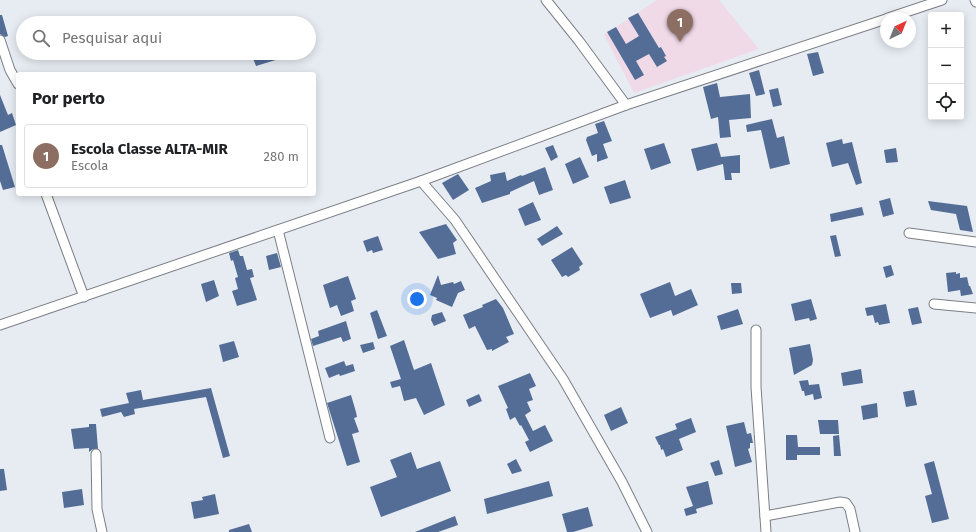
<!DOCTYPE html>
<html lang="pt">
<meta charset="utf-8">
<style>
:root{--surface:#fff;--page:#f2f2f2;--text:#202124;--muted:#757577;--line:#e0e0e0;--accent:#2563eb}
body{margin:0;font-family:"Fira Sans",sans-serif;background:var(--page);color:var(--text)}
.controls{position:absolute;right:12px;top:12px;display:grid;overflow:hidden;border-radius:4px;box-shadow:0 2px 10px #0003}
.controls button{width:36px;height:36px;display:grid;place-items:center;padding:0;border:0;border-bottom:1px solid var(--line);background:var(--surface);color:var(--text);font:20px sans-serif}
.compass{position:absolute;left:880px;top:12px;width:36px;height:36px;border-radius:50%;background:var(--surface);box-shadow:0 2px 10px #0003;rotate:43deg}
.you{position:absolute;left:417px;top:299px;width:14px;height:14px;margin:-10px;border:3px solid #fff;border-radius:50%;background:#1a73e8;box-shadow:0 0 0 6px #1a73e833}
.badge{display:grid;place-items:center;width:26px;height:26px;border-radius:50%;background:var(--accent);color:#fff;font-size:13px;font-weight:700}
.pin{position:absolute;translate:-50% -33px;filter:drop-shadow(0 1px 2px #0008)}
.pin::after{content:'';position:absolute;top:21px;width:14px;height:12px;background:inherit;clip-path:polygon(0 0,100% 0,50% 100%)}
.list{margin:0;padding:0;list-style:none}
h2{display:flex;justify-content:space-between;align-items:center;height:52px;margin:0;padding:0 16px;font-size:17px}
h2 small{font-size:13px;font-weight:400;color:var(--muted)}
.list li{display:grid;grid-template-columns:26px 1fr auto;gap:12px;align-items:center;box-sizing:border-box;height:64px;margin:0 8px 8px;padding:0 8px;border:1px solid var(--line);border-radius:4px}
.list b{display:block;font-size:15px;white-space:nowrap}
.list p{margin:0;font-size:13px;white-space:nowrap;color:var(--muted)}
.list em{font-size:13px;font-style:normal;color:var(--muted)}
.icon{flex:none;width:22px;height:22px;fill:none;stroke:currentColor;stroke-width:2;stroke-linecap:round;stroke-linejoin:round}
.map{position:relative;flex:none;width:976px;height:532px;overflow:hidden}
.search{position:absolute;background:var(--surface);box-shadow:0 2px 10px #0003;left:16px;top:16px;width:300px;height:44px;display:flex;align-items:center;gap:10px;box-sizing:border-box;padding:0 14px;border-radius:22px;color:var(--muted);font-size:15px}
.panel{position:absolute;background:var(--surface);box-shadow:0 2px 10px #0003;left:16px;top:72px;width:300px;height:124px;border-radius:4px}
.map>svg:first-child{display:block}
.education{fill:#f0dae8}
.building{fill:#536d97}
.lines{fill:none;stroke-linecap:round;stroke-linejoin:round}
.minor-casing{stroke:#7b7f85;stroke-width:11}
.minor{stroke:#fff;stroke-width:9}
</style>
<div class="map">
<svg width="976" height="532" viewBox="0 0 976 532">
<rect width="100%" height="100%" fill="#e7ecf3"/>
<path class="education" d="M657,0H719L759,49L634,93L604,35Z"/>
<g class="building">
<path d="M638,13L659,48L661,47L666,56L664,57L667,61L657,67L649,54L636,61L644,75L635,80L607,32L616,27L626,44L639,36L628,18Z"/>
<path d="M0,15H2L8,36L5,37L0,34Z"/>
<path d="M818,52L824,73L813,76L807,54Z"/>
<path d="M251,53H276L279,59L256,66Z"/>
<path d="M759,70L765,94L756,96L749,73Z"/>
<path d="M717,83L720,97L750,94L751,118L729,120L731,137L720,138L718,117L711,119L703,87Z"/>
<path d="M778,88L782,105L773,107L769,90Z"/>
<path d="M0,95L8,115L12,113L16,125L0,132Z"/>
<path d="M772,119L777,138L784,136L790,164L770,169L761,130L747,132L746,125Z"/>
<path d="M604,121L612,141L603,144L608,158L597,162V154L592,156L586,140L587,137L598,133L595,124Z"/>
<path d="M842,139L843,144L852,142L862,183L856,185L848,163L832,167L826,143Z"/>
<path d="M664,143L671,163L651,170L644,149Z"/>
<path d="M717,143L721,157L740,155V173H731L732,180H725L723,164L697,171L691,149Z"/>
<path d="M0,145H2L15,187L3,190L0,181Z"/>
<path d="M553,145L558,157L551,161L545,148Z"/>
<path d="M896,148L898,162L886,163L884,150Z"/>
<path d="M580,157L589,177L573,184L565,164Z"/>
<path d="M545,167L553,190L539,195L534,181L510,192V194L482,203L475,188L491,181L490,175L505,172L507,181L521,175L522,176Z"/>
<path d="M458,174L469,190L453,200L442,183Z"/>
<path d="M625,180L631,198L610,204L604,187Z"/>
<path d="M890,198L894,214L883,217L879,201Z"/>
<path d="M928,201L967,206L973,232L960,230L956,214L931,210Z"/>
<path d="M533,202L541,220L525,226L518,209Z"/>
<path d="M862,207L864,215L831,222L830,214Z"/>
<path d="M446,224L457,240L453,243L456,254L438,259L419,232Z"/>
<path d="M557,226L563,234L542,246L537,239Z"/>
<path d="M836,235L841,256L835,257L830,236Z"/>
<path d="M378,236L383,250L373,253L372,250L367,252L363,241Z"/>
<path d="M572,247L583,264L579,267L580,270L568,277L566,275L562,277L551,260Z"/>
<path d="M238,250L240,256H243L247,270L252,269L254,277L250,278L257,300L237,306L232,291L238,289L235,278L238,277L233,260L231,261L229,253Z"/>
<path d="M277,253L281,267L269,270L266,256Z"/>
<path d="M891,265L894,275L886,278L883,267Z"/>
<path d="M956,272V274L960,273V278L967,277L969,286H970L973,294L961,296L960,290L948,292L946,273Z"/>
<path d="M438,275L441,285L453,282L454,284L461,281L465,290L458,293L452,307L436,300L437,298L430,295Z"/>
<path d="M348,276L356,299L351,301L354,311L341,316L337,305L330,308L323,285Z"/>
<path d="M214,280L219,296L206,302L201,284Z"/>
<path d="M670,282L675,296L691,289L698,305L673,316L671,310L650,318L640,294Z"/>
<path d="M731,283H741L742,293L732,294Z"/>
<path d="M496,299L503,308L514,334L506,337L509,342L492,351V349L487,350L475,326L469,329L463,315L483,307L482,305Z"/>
<path d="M811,299L817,319L810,321L809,318L795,321L791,304Z"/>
<path d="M886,304L890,323L879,325L878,322L875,323L873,315L867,316L865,308Z"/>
<path d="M918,307L922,323L912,325L908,309Z"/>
<path d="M738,309L743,324L721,330L717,316Z"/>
<path d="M377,310L387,336L378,339L370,313Z"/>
<path d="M442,312L446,321L434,326L431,320L432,315Z"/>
<path d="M346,321L351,339L343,342L341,337L313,346L311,339L319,336L318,331Z"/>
<path d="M404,340L414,370L431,363L445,405L424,415L416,398L404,401L400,386L392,388L390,382L401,379L390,346Z"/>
<path d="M234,341L239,357L223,362L219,345Z"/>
<path d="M373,342L375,349L363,353L360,345Z"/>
<path d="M810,344L813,360L812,365L794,375L789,348Z"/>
<path d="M344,361L346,366L353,364L355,371L340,376L339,374L329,378L325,368Z"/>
<path d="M861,369L863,383L843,386L841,373Z"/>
<path d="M530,373L536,386L529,389L533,400L527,402L531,411L525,415L533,431L545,425L553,441L530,452L525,442L529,440L521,425L520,426L515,417L510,420L506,409L508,408L498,386Z"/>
<path d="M808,380L809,385L819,384L822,398L814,400L813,394L805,396L804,391H802L799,381Z"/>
<path d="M211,388L230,456L223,458L206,397L134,409L135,414L124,417L121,412L102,417L100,409L129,403L126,393L141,390L143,400Z"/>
<path d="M914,390L917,405L906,407L903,392Z"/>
<path d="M479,394L482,401L469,407L466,400Z"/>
<path d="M351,395L356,412L357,417L354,418L359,432L352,434L360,462L347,466L327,403Z"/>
<path d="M877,403L878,417L863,420L861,406Z"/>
<path d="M621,407L628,423L611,431L604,415Z"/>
<path d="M691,418L696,432L679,439L683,450L666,457L663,449L661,450L660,445H659L655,437L677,429L675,424Z"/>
<path d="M818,420H838L839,434H820Z"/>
<path d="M744,422L747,434L751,433L753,443H750V448L748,449L752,462L735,467L726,426Z"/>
<path d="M89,424H96L98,449H93L89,452V448L74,449L71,429L89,427Z"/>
<path d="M786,435H797L798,447H820V455H797V460H786Z"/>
<path d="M839,435L841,456H834L833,436Z"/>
<path d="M411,452L417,469L440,461L451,491L381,517L370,487L397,477L390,460Z"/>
<path d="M516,459L522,471L512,474L507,464Z"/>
<path d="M719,460L723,474L715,476L710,463Z"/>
<path d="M934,461L949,519L932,523L925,496L932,494L924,464Z"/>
<path d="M0,469H4L7,490L0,491Z"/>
<path d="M549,481L553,496L487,514L484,499Z"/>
<path d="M708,481L713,504L696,509L697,513L686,516L684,509L693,506L686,487Z"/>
<path d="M82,489L84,505L64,508L62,492Z"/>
<path d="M215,494L219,514L194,519L191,502L203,500L202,497Z"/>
<path d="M588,507L593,526L573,532H567L562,514Z"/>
<path d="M455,516L458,525L438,532H415Z"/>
<path d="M249,524L252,532H229V530Z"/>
</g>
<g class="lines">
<defs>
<g id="minor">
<path d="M546,0L579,41L626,105"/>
<path d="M975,0L976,2"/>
<path d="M888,18L942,0"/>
<path d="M0,40L10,70L18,84"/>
<path d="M421,181L455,220L563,379L622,482L647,532"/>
<path d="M46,194L84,297"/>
<path d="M278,230L330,438"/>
<path d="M909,233L976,242"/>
<path d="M934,304L976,308"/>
<path d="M0,325L421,181L626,105L886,19"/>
<path d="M756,330V387L766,532"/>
<path d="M96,454L97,509L102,532"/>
<path d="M765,516L840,502L846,503L850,509L855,532"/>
</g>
</defs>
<use href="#minor" class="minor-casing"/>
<use href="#minor" class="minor"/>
</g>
</svg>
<div class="controls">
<button>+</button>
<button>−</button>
<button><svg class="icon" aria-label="locate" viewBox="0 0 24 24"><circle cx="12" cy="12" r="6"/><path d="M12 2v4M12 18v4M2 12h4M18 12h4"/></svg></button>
</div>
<svg class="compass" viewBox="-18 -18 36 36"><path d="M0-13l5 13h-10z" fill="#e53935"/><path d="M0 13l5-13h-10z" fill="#757577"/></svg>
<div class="you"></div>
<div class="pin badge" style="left:680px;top:42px;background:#8d6e63">1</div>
<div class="search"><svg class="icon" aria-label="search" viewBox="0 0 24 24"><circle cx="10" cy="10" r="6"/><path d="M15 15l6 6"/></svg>Pesquisar aqui</div>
<section class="panel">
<h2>Por perto<small></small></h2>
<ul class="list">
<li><span class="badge" style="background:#8d6e63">1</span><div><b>Escola Classe ALTA-MIR</b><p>Escola</p></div><em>280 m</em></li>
</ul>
</section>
</div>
